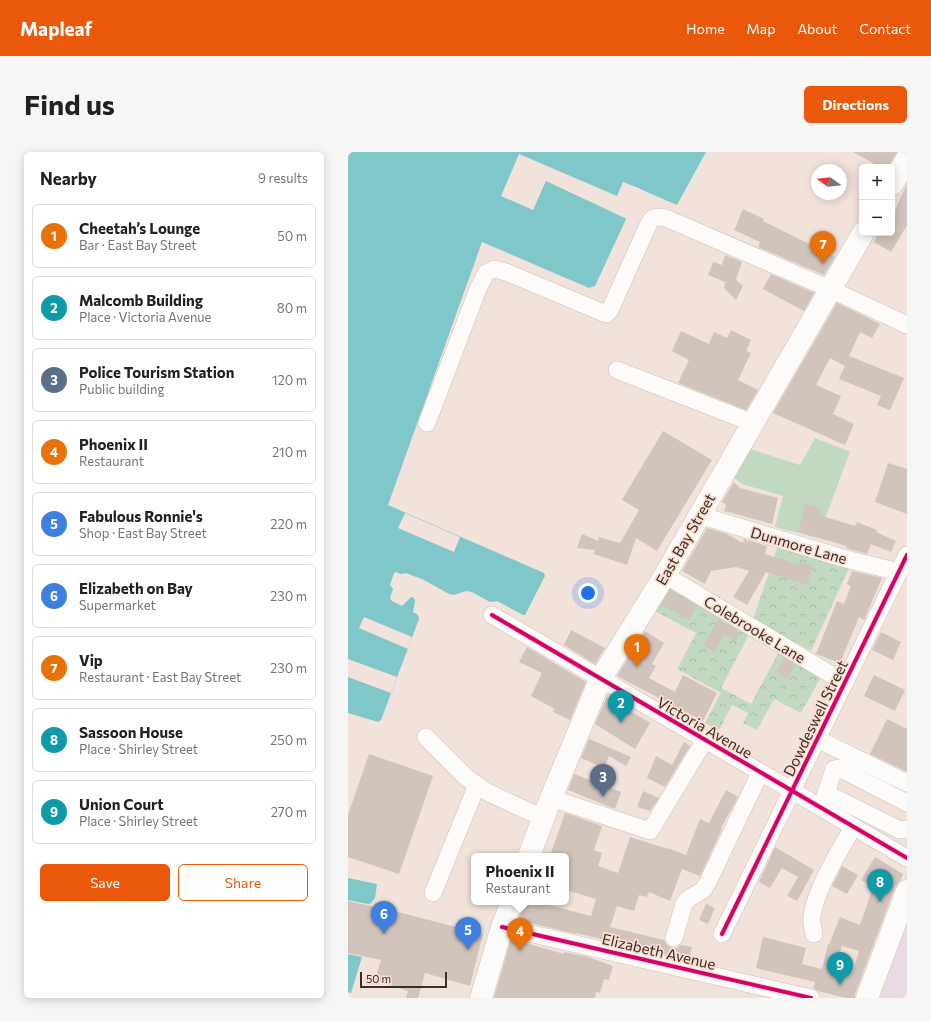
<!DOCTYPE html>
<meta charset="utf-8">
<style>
:root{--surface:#fff;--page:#f6f6f6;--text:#202124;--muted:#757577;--line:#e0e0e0;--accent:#ea580c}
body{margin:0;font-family:Commissioner,sans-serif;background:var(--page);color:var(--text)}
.controls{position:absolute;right:12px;top:12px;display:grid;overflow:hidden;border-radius:6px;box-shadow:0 2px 10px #0003}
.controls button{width:36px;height:36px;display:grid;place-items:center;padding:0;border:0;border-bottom:1px solid var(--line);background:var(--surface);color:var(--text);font:20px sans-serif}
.compass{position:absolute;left:463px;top:12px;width:36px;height:36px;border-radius:50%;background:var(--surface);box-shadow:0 2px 10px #0003;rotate:285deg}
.scale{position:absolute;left:12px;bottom:10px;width:87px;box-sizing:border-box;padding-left:4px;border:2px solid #3b2d27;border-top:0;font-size:11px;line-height:14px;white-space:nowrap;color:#3b2d27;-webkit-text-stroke:3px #fbded1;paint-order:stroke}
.you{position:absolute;left:240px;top:441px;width:14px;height:14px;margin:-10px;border:3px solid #fff;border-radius:50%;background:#1a73e8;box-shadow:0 0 0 6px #1a73e833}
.badge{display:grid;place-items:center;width:26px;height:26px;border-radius:50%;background:var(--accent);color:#fff;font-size:13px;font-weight:700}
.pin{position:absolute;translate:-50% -33px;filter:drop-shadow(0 1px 2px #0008)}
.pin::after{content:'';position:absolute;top:21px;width:14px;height:12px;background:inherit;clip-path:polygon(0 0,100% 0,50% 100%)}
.popup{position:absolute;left:123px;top:701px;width:98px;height:52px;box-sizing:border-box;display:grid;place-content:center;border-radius:6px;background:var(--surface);filter:drop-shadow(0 1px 3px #0005);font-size:13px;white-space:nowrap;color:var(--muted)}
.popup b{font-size:15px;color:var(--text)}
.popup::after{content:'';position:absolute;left:50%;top:100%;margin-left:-8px;border:8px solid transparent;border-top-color:var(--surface)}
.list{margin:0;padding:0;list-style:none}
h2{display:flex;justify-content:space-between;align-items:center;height:52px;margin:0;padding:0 16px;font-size:17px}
h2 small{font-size:13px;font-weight:400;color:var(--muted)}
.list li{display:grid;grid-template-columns:26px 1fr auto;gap:12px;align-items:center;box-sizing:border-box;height:64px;margin:0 8px 8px;padding:0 8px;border:1px solid var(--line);border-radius:6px}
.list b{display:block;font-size:15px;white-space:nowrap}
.list p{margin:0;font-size:13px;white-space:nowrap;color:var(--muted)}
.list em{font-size:13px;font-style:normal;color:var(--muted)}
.actions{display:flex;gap:8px;padding:12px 16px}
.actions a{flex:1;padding:9px 0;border:1px solid var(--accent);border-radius:6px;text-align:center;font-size:14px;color:var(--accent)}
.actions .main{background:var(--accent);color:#fff}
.map{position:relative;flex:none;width:559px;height:846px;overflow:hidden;border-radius:6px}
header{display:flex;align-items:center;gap:24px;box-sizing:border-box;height:56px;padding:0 20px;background:var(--accent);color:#fff}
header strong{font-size:19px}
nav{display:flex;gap:22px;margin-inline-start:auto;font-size:14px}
.intro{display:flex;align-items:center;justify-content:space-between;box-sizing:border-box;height:96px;padding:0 24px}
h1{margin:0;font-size:28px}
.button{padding:10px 18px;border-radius:6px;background:var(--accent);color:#fff;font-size:14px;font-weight:700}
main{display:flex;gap:24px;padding:0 24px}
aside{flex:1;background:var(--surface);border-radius:6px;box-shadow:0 2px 10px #0003}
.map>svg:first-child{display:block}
.medical{fill:#e9dbe3}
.green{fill:#c2d9c1}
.forest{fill:url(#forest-crowns)}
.water{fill:#80c7ca}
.pier{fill:#f1e2db}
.building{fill:#d1c4bd;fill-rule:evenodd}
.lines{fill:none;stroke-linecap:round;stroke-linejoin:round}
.minor-casing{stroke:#ccbfb9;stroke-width:18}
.highway-casing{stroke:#ccbfb9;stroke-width:23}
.minor{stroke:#fdfbfa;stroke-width:17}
.highway{stroke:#fdfbfa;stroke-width:22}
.cycleway-casing{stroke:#fbded1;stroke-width:6}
.cycleway{stroke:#d6006c;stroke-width:4}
.labels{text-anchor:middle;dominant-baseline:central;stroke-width:3.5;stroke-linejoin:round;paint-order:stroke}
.street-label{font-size:15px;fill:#3b2d27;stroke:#fbded1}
</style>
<header>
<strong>Mapleaf</strong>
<nav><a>Home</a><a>Map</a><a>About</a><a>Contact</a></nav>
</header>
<div class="intro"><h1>Find us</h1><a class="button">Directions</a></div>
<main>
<aside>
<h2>Nearby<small>9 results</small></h2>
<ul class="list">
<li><span class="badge" style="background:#e8710a">1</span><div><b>Cheetah’s Lounge</b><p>Bar · East Bay Street</p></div><em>50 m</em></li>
<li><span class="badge" style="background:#0f9aa8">2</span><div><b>Malcomb Building</b><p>Place · Victoria Avenue</p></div><em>80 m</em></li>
<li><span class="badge" style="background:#5c6f8a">3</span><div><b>Police Tourism Station</b><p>Public building</p></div><em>120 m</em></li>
<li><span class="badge" style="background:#e8710a">4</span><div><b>Phoenix II</b><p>Restaurant</p></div><em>210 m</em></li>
<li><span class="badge" style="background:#3f7fe0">5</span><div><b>Fabulous Ronnie's</b><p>Shop · East Bay Street</p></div><em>220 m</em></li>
<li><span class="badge" style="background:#3f7fe0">6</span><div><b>Elizabeth on Bay</b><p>Supermarket</p></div><em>230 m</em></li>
<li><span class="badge" style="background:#e8710a">7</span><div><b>Vip</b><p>Restaurant · East Bay Street</p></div><em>230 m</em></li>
<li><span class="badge" style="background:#0f9aa8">8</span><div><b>Sassoon House</b><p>Place · Shirley Street</p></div><em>250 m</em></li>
<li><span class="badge" style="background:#0f9aa8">9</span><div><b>Union Court</b><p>Place · Shirley Street</p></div><em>270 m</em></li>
</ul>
<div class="actions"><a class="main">Save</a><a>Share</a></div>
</aside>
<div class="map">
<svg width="559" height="846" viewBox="0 0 559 846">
<defs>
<pattern id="forest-crowns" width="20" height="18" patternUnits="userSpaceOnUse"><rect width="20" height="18" fill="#c2d9c1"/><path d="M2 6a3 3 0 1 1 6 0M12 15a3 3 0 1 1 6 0" fill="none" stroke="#a8bba6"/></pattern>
</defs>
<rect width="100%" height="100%" fill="#f1e2db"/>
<path class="medical" d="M559,758V846H526Z"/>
<path class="green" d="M467,286L502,300L470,386L427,375L435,344L394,332L385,325L399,296L452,313Z"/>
<g class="forest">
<path d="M430,394L502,414L463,499L405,467Z"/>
<path d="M318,430L404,477L373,536L403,552L432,498L475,521L453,561L426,547L409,578L395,571L400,561L384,553L371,578L357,571L373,541L329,517L348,481L301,456Z"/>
</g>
<g class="water">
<path d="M0,0H358L329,53L292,37L247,134L241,136L134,90L40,353L196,421L197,424L177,463H175L149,449L142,450L124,440L118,439L106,443L101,442L76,428L58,421L53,422L48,420L46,421L42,433L45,437L42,446L44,449L54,454L63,445L66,446L67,449L65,460L70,463L71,467L33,568L30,570L0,561Z"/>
<path d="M0,726L29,732L27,746L23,751L20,752L0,748Z"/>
<path d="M0,802L14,805L3,841L0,840Z"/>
</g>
<g class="pier">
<path d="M171,2L269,44L275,30L293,37L279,67L198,29L185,58L153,44Z"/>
<path d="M57,361L112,385L106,400L50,376Z"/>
<path d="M16,465L64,485L60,497L11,476Z"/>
<path d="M0,507L49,525L43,541L0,525Z"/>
</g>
<g class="building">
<path d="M505,0H549L540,15H532Z"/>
<path d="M559,31V73L543,100L526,90L531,81H544V65Z"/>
<path d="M395,57L416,67L415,69L487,105L476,123L410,95L412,90L386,78Z"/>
<path d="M377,103L394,110L388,128L395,134L388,148L376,136L377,130L360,123L365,110L374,113Z"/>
<path d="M423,122L466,141L456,159L415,137Z"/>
<path d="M489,151L532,172L524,186L512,180L501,204L556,226L542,258L529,253L533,244L491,227L497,214L482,206L468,233L493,244L485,262L506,272L497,293L425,261Z"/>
<path d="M383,178L403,188L398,199L403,201L390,228L410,238L398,258L330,231L341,208L324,199L333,179L361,192L366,180L379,186Z"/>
<path d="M315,279L364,308L309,399L288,386L279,413L246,402L247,398L229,396L234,382L250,389L251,385L272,391L291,358L274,348Z"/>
<path d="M540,311L559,317V362L527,350Z"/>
<path d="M386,330L392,336L430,346L424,372L376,359L378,353L374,350Z"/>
<path d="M457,352L473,356L471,363L507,374L509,370L529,378L528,380L548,389L543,400L523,392L519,402L498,396L499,394L450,380Z"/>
<path d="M359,376L377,381L395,391L396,387L419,394L417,402L451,413L452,410L465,414L459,433L418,420L399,453L385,445L401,419L388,415L363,419L357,432L334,419Z"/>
<path d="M504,419L534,426L516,468L511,465L492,511L468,502L489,449L496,452L503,434L499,432Z"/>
<path d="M322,438L349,454L341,468L313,453Z"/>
<path d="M371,467L392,480L387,489L376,483L366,500L355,493Z"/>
<path d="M223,478L257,496L247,512L216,493Z"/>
<path d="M297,479L316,491L304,512L308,514L301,526L327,540L335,523L369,541L355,569L269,524Z"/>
<path d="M533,480L553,490L545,508L524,498Z"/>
<path d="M179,495L238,530L222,568L205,560L207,557L183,544L194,521L171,510Z"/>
<path d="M436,506L447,513L439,527L428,520Z"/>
<path d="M526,523L557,538L547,559L516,544Z"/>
<path d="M259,545L302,571L287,597L247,572Z"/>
<path d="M539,567L559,577V620L522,602Z"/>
<path d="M241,587L283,605L278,614L261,604L256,616L233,606Z"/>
<path d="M336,590L342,594L317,635L299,626L308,604L324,613Z"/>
<path d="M21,602L85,624L51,722L0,705V663Z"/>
<path d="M226,622L273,640L267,657L220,638Z"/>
<path d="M378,638L390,645L373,676L374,677L352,724L334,717L322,749L301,740L299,745L291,743L286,759L269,754L262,775L316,788L319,793L324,796H329L333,793L344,795L341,808L228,781V782L170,768L176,750H189L243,764L248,747L218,738V704H202L217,661L254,674L246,698L254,701L250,714L270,721L282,685L320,697V696L338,703L352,667L361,671Z"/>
<path d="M295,639L311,646L302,659L289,655Z"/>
<path d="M427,695L466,718L449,749L439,744L450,725L434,716L422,736L411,730Z"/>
<path d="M527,705L555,722L552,729L547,735L507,842V846H498L470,839L465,836L467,830L408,816L415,785L458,796L454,812L474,817L480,792L481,793L492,765L512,773L525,735L513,728ZM494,794L511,799L505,820L488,815Z"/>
<path d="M494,714L510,723L499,742L484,734Z"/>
<path d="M0,749L54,761L135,782L122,834L77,821L70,846H58L60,839L27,828L33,808L0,801Z"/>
<path d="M358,752L367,756L360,772L351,768Z"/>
<path d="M163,787L216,802V800L237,804L265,814L261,828L256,827L252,841L248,840L247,846H146Z"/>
</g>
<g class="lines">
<defs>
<g id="minor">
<path d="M269,218L405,271"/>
<path d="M79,271L130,137L138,121L146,117L158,120L258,162L262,158L301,71L305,66L310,65L318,66L482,137L559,173"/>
<path d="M351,363L498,407L551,420"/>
<path d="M317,423L497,531"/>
<path d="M144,463L559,706"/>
<path d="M78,585L119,626L141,641L195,666"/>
<path d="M469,587L559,631"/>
<path d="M478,641L552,678L559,677"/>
<path d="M203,646L302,679L357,588"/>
<path d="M473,656L486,617L491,616L559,651"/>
<path d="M85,741L129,633"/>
<path d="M154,775L463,846"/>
<path d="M374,782L559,403"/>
<path d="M466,782C465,776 463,770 464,764C467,738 492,698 505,675"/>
<path d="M326,786L336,752L340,747L355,738L360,730L412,621"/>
</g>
<g id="highway">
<path d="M544,32L559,7"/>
<path d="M181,704L203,646L252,528L317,423L515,81"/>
<path d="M133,846L154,775L164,750"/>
<path d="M519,846L559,739"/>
</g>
</defs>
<use href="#minor" class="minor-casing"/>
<use href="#highway" class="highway-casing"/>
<use href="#minor" class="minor"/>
<use href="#highway" class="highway"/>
<defs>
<g id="cycleway">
<path d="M144,463L559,706"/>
<path d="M154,775L463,846"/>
<path d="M374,782L559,403"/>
</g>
</defs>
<use href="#cycleway" class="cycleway-casing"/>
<use href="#cycleway" class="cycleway"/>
</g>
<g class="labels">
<g class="street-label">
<text transform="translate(337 387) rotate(-60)">East Bay Street</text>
<text transform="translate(451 393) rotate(16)">Dunmore Lane</text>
<text transform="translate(407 477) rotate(31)">Colebrooke Lane</text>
<text transform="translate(467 566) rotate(-64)">Dowdeswell Street</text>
<text transform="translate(357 575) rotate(30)">Victoria Avenue</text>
<text transform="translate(311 799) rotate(13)">Elizabeth Avenue</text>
</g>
</g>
</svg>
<div class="controls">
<button>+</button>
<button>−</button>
</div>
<svg class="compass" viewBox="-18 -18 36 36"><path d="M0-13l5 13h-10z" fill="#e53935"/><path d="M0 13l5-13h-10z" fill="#757577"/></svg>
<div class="scale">50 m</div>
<div class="you"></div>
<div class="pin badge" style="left:289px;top:515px;background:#e8710a">1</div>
<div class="pin badge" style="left:273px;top:571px;background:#0f9aa8">2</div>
<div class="pin badge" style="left:255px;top:645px;background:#5c6f8a">3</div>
<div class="pin badge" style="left:172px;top:799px;background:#e8710a">4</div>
<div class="popup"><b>Phoenix II</b>Restaurant</div>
<div class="pin badge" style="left:120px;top:798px;background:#3f7fe0">5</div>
<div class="pin badge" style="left:36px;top:782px;background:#3f7fe0">6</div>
<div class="pin badge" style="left:475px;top:112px;background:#e8710a">7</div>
<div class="pin badge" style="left:532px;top:750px;background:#0f9aa8">8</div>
<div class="pin badge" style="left:492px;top:833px;background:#0f9aa8">9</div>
</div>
</main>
